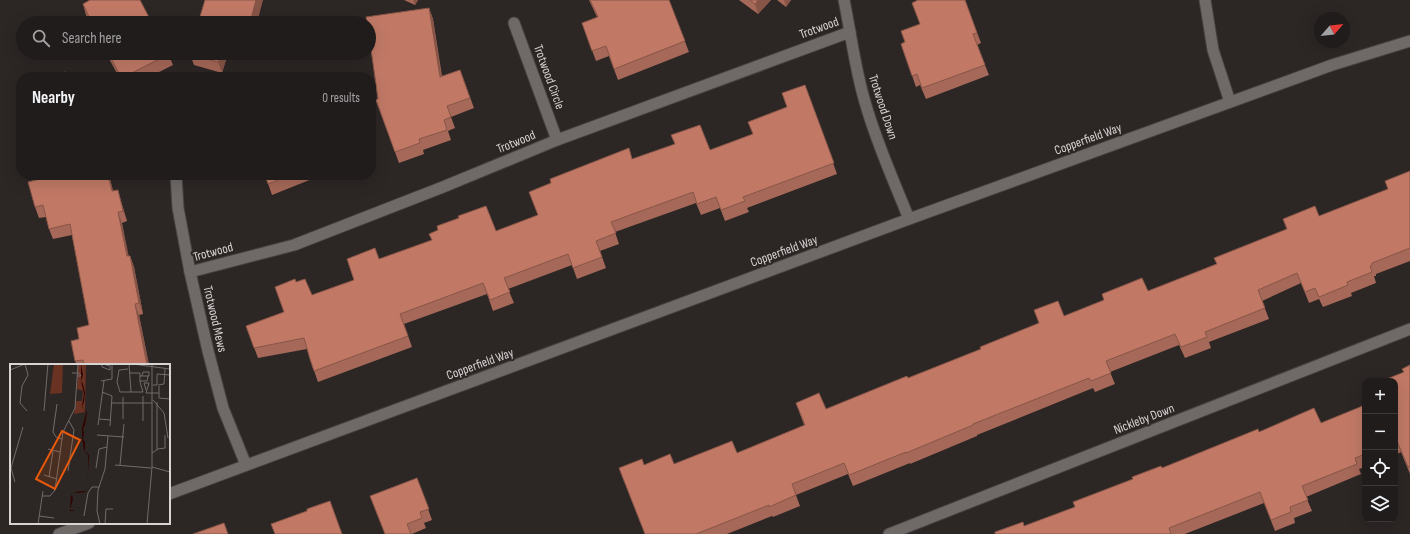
<!DOCTYPE html>
<meta charset="utf-8">
<style>
:root{--surface:#211c1c;--page:#2d2929;--text:#f1f3f6;--muted:#a2a1a3;--line:#3e3a3b}
body{margin:0;font-family:"Sofia Sans Condensed",sans-serif;background:var(--page);color:var(--text)}
.controls{position:absolute;right:12px;bottom:12px;display:grid;overflow:hidden;border-radius:8px;box-shadow:0 4px 16px #0002}
.controls button{width:36px;height:36px;display:grid;place-items:center;padding:0;border:0;border-bottom:1px solid var(--line);background:var(--surface);color:var(--text);font:20px sans-serif}
.compass{position:absolute;left:1314px;top:12px;width:36px;height:36px;border-radius:50%;background:var(--surface);box-shadow:0 4px 16px #0002;rotate:62deg}
.list{margin:0;padding:0;list-style:none}
h2{display:flex;justify-content:space-between;align-items:center;height:52px;margin:0;padding:0 16px;font-size:17px}
h2 small{font-size:13px;font-weight:400;color:var(--muted)}
.icon{flex:none;width:22px;height:22px;fill:none;stroke:currentColor;stroke-width:2;stroke-linecap:round;stroke-linejoin:round}
.map{position:relative;flex:none;width:1410px;height:534px;overflow:hidden}
.search{position:absolute;background:var(--surface);box-shadow:0 4px 16px #0002;left:16px;top:16px;width:360px;height:44px;display:flex;align-items:center;gap:10px;box-sizing:border-box;padding:0 14px;border-radius:22px;color:var(--muted);font-size:15px}
.panel{position:absolute;background:var(--surface);box-shadow:0 4px 16px #0002;left:16px;top:72px;width:360px;height:108px;border-radius:16px}
.map>svg:first-child{display:block}
.lines{fill:none;stroke-linecap:round;stroke-linejoin:round}
.minor-casing{stroke:#474241;stroke-width:13}
.minor{stroke:#6f6967;stroke-width:11}
.wall{fill:#a66858}
.shaded-wall{fill:#875547}
.building{fill:#c17966;stroke:#875547}
.labels{text-anchor:middle;dominant-baseline:central;stroke-width:4;stroke-linejoin:round;paint-order:stroke}
.street-label{font-size:13px;fill:#d8d4d3;stroke:#2c2625}
.inset-road{fill:none;stroke:#716c6b;stroke-width:1}
.view{fill:#e8590c;fill-opacity:0.15;stroke:#e8590c;stroke-width:2}
.inset-edge{fill:none;stroke:#d8d4d3;stroke-width:2}
</style>
<div class="map">
<svg width="1410" height="534" viewBox="0 0 1410 534">
<rect width="100%" height="100%" fill="#2c2625"/>
<g class="lines">
<defs>
<g id="minor">
<path d="M844,0C851,34 855,69 865,102C876,142 894,181 909,219"/>
<path d="M1205,0L1213,50L1230,102"/>
<path d="M514,23L557,140"/>
<path d="M176,175L178,208L190,272L208,351L223,408L246,465"/>
<path d="M190,272L294,245L443,187L557,140L850,32"/>
<path d="M169,494L909,219L1332,65L1410,41"/>
<path d="M59,534L89,523"/>
<path d="M889,534L1410,329"/>
</g>
</defs>
<use href="#minor" class="minor-casing"/>
<use href="#minor" class="minor"/>
</g>
<g class="wall">
<path d="M404,0H418L415,5Z"/>
<path d="M589,0H669L689,52L618,80L609,56L596,61L582,23L597,17Z"/>
<path d="M739,0H771L758,14Z"/>
<path d="M777,0H791L786,7Z"/>
<path d="M965,0L981,43L977,45L989,75L926,99L920,85L916,87L901,44L905,42L920,24Z"/>
<path d="M83,4L152,23H91L86,15Z"/>
<path d="M429,8L433,19L442,76L460,70L474,108L451,117L455,128L448,131L451,140L423,150L424,154L399,163L376,100L378,99Z"/>
<path d="M106,53H168L173,65L149,77H119Z"/>
<path d="M190,53H228L222,73L194,65L190,54Z"/>
<path d="M805,85L837,174L747,208L749,212L725,221L720,208L701,215L696,203L615,232L619,244L600,251L606,268L577,279L572,265L508,289L514,303L493,311L487,294L404,324L412,347L318,382L310,359L307,349L258,358L246,326L284,312L296,282L312,295L354,280L379,259L496,231L538,215L632,159L710,150L753,134L787,107Z"/>
<path d="M1410,171V261L1376,274V276H1374L1376,283L1351,293L1352,296L1323,307L1319,299L1309,303L1301,283L1262,301L1269,319L1209,342L1211,348L1185,358L1179,345L1110,372L1115,384L1095,392L1093,388L977,435V436L910,464V463L853,486L848,474L796,495L800,506L773,517L772,516L727,534H645L619,468L644,465L674,464L737,453L804,425L796,403L826,409L908,378L1064,316L1148,291L1216,264L1287,229L1388,189Z"/>
<path d="M56,175H109L113,191L121,201L127,221L122,223L128,256H130L134,267L143,314L139,315L149,365H77L75,361L79,339L89,325L72,235L53,239L49,229L46,217L39,218L35,207Z"/>
<path d="M265,175H322L272,195Z"/>
<path d="M1410,365V474L1401,452L1395,455V381Z"/>
<path d="M1365,405V467L1359,469L1361,474L1306,497L1312,511L1294,518L1295,523L1275,531L1264,503L1185,534H995L1024,526L1075,507L1162,468L1259,432L1321,423Z"/>
<path d="M417,478L432,520L424,523L426,528L412,534H385Z"/>
</g>
<g class="shaded-wall">
<path d="M256,0H263L257,23H250Z"/>
<path d="M413,0H418L415,5Z"/>
<path d="M758,0H771L758,14L755,4Z"/>
<path d="M784,0H791L786,7Z"/>
<path d="M429,8L433,19L443,88L440,77Z"/>
<path d="M221,53H228L222,73L218,62Z"/>
<path d="M108,175H109L116,202L112,191Z"/>
<path d="M118,190L121,201L127,221L123,211Z"/>
<path d="M118,212L122,223L131,267L127,256Z"/>
<path d="M130,256L134,267L143,314L139,303Z"/>
<path d="M135,304L139,315L149,365H147Z"/>
</g>
<g class="building">
<path d="M90,0H140L152,23H92L83,4Z"/>
<path d="M205,0H256L250,23H198Z"/>
<path d="M590,0H669L685,41L614,69L606,46L592,51L582,23L598,17Z"/>
<path d="M750,0H758L755,4Z"/>
<path d="M918,0H965L977,33L973,34L985,65L922,88L917,74L912,76L901,44L905,42L901,31L920,24L912,3Z"/>
<path d="M429,8L440,77L460,70L470,98L447,106L451,117L444,120L447,130L419,139L420,143L395,152L376,100L378,99L369,35V23H367L366,17Z"/>
<path d="M108,53H168L169,54L124,77H121Z"/>
<path d="M190,53H221L218,62L190,54Z"/>
<path d="M64,72L81,77H63Z"/>
<path d="M805,85L834,163L743,197L745,201L721,210L716,197L697,204L693,192L611,222L616,233L596,241L602,257L573,268L568,254L504,278L510,292L490,300L483,283L400,314L408,336L314,371L310,359L304,338L254,348L246,326L284,312L275,287L295,279L296,282L305,279L312,295L354,280L347,259L375,248L379,259L432,240L429,234L438,230L437,226L459,218L458,216L486,206L496,231L538,215L529,192L551,183L550,179L629,148L632,159L675,144L671,135L700,125L710,150L753,134L748,122L787,107L782,93Z"/>
<path d="M1410,171V248L1372,263V265L1370,266L1372,272L1347,282L1348,285L1319,297L1315,288L1305,292L1297,273L1258,290L1265,308L1205,332L1207,337L1181,347L1175,334L1106,361L1111,373L1091,381L1089,378L973,424V425L906,453V452L849,475L844,463L792,484L796,495L769,507V505L696,534H645L619,468L642,459L644,465L670,454L674,464L732,441L737,453L805,425L796,403L819,393L826,409L907,376L908,378L981,349L980,347L1039,323L1034,310L1058,301L1064,316L1104,300L1102,294L1142,278L1148,291L1217,264L1214,258L1287,229L1283,219L1315,206L1319,216L1388,189L1385,181Z"/>
<path d="M56,175H108L112,191L118,190L123,211L118,212L127,256H130L139,303L135,304L147,365H84L83,360L75,361L71,341L79,339L77,328L89,325L70,224L49,229L43,205L35,207L28,182Z"/>
<path d="M265,175H291L268,184Z"/>
<path d="M1410,365V466L1408,467L1397,441L1395,442V381H1382L1404,372L1402,369Z"/>
<path d="M1365,405V454L1355,458L1357,464L1302,486L1308,500L1290,507L1291,512L1271,520L1260,492L1169,528L1171,534H995V532L1023,522L1024,526L1075,507L1073,502L1133,479L1132,477L1161,466L1162,468L1258,429L1259,432L1314,408L1321,423Z"/>
<path d="M417,478L429,509L420,512L422,518L407,524L411,534H385L370,496Z"/>
<path d="M330,501L342,534H275L271,524L307,511V509Z"/>
<path d="M224,523L228,534H193Z"/>
</g>
<g class="labels">
<g class="street-label">
<text transform="translate(819 28) rotate(-20)">Trotwood</text>
<text transform="translate(549 77) rotate(70)">Trotwood Circle</text>
<text transform="translate(883 107) rotate(72)">Trotwood Down</text>
<text transform="translate(1088 139) rotate(-20)">Copperfield Way</text>
<text transform="translate(516 142) rotate(-22)">Trotwood</text>
<text transform="translate(784 251) rotate(-20)">Copperfield Way</text>
<text transform="translate(213 252) rotate(-15)">Trotwood</text>
<text transform="translate(215 319) rotate(77)">Trotwood Mews</text>
<text transform="translate(480 364) rotate(-20)">Copperfield Way</text>
<text transform="translate(1144 419) rotate(-21)">Nickleby Down</text>
</g>
</g>
<g transform="translate(10 364)">
<rect width="160" height="160" fill="#2c2625"/>
<path d="M44,0H76L75,48L64,50L66,37H72L73,27L67,25L68,1L53,0L52,29L40,30Z" fill="#693223"/>
<path d="M71,0L73,11L71,17L73,20L75,29L74,38L72,43L77,49L75,61L73,65L74,69L73,75L75,78V87L79,91L78,107L76,128L67,129L64,128L62,131L63,135L60,146H63L64,147L63,160L64,147H60L61,132L64,128L76,127L78,108V91L74,86L72,74V64L76,49L72,42L74,30L71,17Z" fill="#310400"/>
<path class="inset-road" d="M15,0L18,11L12,22L10,39L17,47M92,0V3L100,6V2L93,0M122,0L160,5M118,5L109,6L107,18L110,28H121L119,0M0,6L15,0M62,9H69L71,12H67M120,9H130V18L133,28H121M130,12H139V8H133L132,12M91,17L102,15V0M130,17H137L138,12M143,21H147V10L160,11M148,21L154,20L155,5M149,22V34L160,35M136,26L134,19H139L136,29H149M92,28L102,32L100,62M113,33V55M143,36L154,49L158,74M147,38V86M102,39H142M47,40L43,68L46,73L52,75M34,47L38,0M89,55L101,56M133,57V32M88,61L94,17M87,71L114,73M38,85L50,88M142,89L148,85L155,84V71M105,101L141,104M110,101L114,60M142,103L160,108M86,104L89,85L97,83M58,107L64,66L59,57M34,111L47,115M39,113L43,87M5,118L1,104L13,63M32,132H40L45,126L53,68L65,44L68,0M29,152L44,154M74,152L78,129L82,123H89M28,160L33,127M90,160L87,147L88,126L95,105L98,72M95,160L96,145H103M137,160L142,103V0"/>
<path class="view" d="M52,67L70,76L45,125L26,115Z"/>
<rect width="160" height="160" class="inset-edge"/>
</g>
</svg>
<div class="controls">
<button>+</button>
<button>−</button>
<button><svg class="icon" aria-label="locate" viewBox="0 0 24 24"><circle cx="12" cy="12" r="6"/><path d="M12 2v4M12 18v4M2 12h4M18 12h4"/></svg></button>
<button><svg class="icon" aria-label="layers" viewBox="0 0 24 24"><path d="M12 4l9 5-9 5-9-5zM3 14l9 5 9-5"/></svg></button>
</div>
<svg class="compass" viewBox="-18 -18 36 36"><path d="M0-13l5 13h-10z" fill="#e53935"/><path d="M0 13l5-13h-10z" fill="#a2a1a3"/></svg>
<div class="search"><svg class="icon" aria-label="search" viewBox="0 0 24 24"><circle cx="10" cy="10" r="6"/><path d="M15 15l6 6"/></svg>Search here</div>
<section class="panel">
<h2>Nearby<small>0 results</small></h2>
<ul class="list">
</ul>
</section>
</div>
